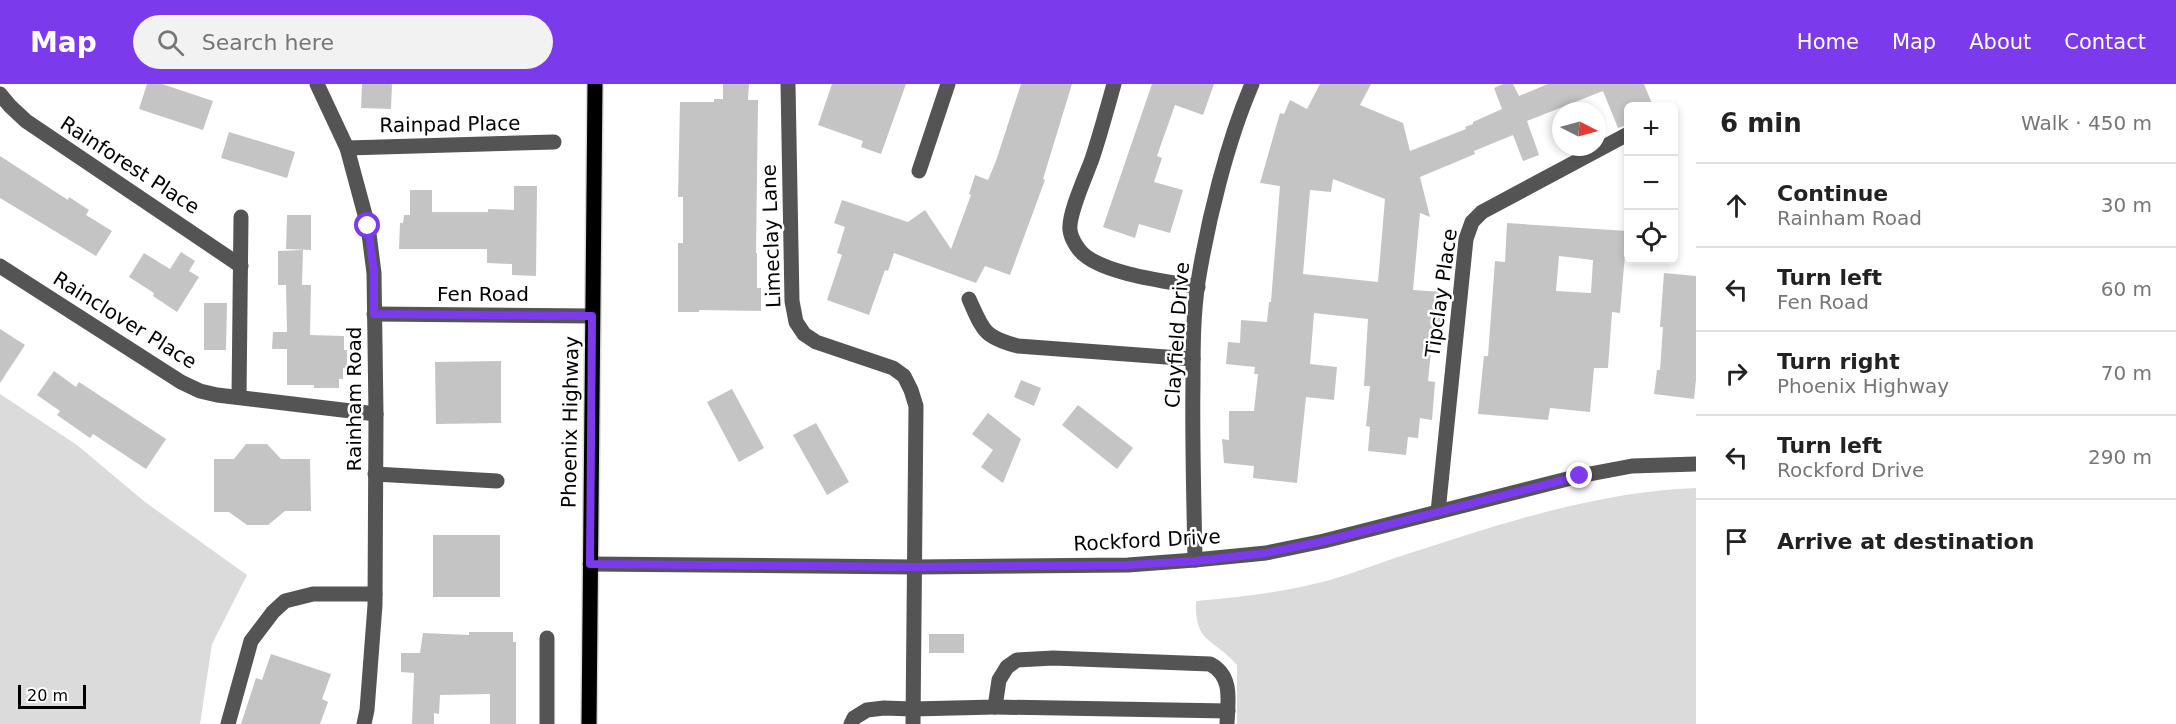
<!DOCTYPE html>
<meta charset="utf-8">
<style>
:root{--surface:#fff;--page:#f2f2f2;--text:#222;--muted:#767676;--line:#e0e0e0;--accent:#7c3aed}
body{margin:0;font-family:"DejaVu Sans",sans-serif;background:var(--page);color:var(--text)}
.controls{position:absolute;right:18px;top:18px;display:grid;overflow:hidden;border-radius:9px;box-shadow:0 3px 9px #0003}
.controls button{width:54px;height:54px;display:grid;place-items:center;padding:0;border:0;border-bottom:2px solid var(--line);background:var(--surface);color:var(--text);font:30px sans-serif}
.compass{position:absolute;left:1552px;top:18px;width:54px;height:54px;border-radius:50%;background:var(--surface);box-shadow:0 3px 9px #0003;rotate:96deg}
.scale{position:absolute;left:18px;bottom:15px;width:68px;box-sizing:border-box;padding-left:6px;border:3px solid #000;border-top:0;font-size:16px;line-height:21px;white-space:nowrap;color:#000;-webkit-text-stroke:4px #fff;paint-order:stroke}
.stop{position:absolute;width:18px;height:18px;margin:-14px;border:4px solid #7c3aed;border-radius:50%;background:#fff}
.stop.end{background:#7c3aed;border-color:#fff;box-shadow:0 2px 6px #0008}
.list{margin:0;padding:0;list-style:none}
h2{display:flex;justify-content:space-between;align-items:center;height:78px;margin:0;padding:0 24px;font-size:26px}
h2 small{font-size:20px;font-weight:400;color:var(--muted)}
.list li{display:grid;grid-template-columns:39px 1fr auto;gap:18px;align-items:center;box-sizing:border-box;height:84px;padding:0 24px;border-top:2px solid var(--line)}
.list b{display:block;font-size:22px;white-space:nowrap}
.list p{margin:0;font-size:20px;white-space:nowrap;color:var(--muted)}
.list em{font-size:20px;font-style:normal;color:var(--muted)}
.icon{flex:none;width:33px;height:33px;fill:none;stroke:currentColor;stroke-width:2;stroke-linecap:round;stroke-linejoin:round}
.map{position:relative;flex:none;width:1696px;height:640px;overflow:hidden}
header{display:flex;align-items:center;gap:36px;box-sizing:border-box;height:84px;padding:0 30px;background:var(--accent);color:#fff}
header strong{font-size:28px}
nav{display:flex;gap:33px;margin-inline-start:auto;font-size:21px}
.search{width:420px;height:54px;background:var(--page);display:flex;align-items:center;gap:15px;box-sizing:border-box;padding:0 21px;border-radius:33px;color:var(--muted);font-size:22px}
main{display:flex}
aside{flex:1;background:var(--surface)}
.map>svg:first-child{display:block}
.green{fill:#dbdbdb}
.building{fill:#c4c4c4;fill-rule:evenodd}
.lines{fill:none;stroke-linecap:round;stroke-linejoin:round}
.major-casing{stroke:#dbdbdb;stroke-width:18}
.minor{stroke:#545454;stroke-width:15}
.major{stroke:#000;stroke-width:15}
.route{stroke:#7c3aed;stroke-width:8}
.labels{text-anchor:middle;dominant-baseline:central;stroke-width:5;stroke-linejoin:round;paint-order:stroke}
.street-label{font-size:20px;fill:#000;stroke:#fff}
</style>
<header>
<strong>Map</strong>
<div class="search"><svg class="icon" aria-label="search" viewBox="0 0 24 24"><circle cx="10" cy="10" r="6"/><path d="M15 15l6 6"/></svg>Search here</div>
<nav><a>Home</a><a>Map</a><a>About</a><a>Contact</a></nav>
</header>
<main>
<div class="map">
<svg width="1696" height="640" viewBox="0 0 1696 640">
<rect width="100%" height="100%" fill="#fff"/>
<g class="green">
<path d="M0,310L77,361L145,418L247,491L212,560L200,640H0Z"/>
<path d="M1696,404V640H1237V581C1214,554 1194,560 1196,517C1237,513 1278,509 1318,499C1347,492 1376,480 1404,471C1500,440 1595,408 1696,404Z"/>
</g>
<g class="building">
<path d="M147,0H162L213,17L203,46L139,25Z"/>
<path d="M362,0H392L391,25L361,24Z"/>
<path d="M723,0H749L748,16H758L756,169H757V204H761V227L699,226V228H678V159H683V113H678L680,18H714V15H723Z"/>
<path d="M832,0H906L881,70L861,63L863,57L818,41Z"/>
<path d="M1021,0H1072L1043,95L1045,96L1010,191L985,182L976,199L894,169L888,187L885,186L869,231L827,216L842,171L837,169L845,143L834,139L842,116L908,138L925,126L951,165L971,111L969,110L975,91L988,96L996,77Z"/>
<path d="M1152,0H1214L1203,31L1175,21L1157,72L1162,74L1154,98L1183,106L1170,149L1139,140L1135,154L1103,143Z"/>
<path d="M1320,0H1371L1360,21L1403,39L1410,67L1466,45L1465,43L1473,40V38L1502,25L1494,4L1503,0H1513L1519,12L1548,0H1644L1653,22H1629V40L1618,44L1603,7L1527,37L1539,71L1523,77L1513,51L1474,67L1475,70L1420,93L1430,133L1420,129L1413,206L1443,208L1441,238L1434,237L1428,297L1435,298L1432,336L1420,334L1418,354L1408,353L1406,371L1368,367L1370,343L1366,342L1370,302H1364L1368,235L1314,229L1310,280L1337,283L1334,316L1306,313L1297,399L1253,394L1254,382L1224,379L1222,355L1229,356V327H1254L1258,290H1254L1255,283L1226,280L1228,258L1240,259L1241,236L1267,238L1269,218H1271L1280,102L1260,99L1280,29L1284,30L1290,16L1307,25ZM1333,95L1385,115L1378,198L1303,190L1310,106L1331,108Z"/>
<path d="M229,48L295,68L287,94L221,74Z"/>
<path d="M0,72L68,116L69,113L89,126L86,131L112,147L96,172L0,114Z"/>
<path d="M514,102H537L536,192L512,191V180L487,179V165H399L400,139H403L404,131H410V106H432V128H488V125L514,126Z"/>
<path d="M287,131H311V166L286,165Z"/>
<path d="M1507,139L1627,147L1620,229L1612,228L1608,284H1594L1590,328L1550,324L1548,336L1478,330L1484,272H1488L1495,177L1505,178ZM1559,172L1593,176L1591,209L1556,207Z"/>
<path d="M303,166L302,201H278V167Z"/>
<path d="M181,168L195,177L189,187L199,193L177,228L153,212L154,209L129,193L144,169L170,185Z"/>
<path d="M1664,189L1696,192V296L1694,315L1654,310L1657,286H1660L1663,243H1660Z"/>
<path d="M286,201H311L310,251L344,252V266H347V284H343V295H339V304H314V301H287V265H272L273,248H287Z"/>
<path d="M204,219H227L226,266H204Z"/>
<path d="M0,245L25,261L0,299Z"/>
<path d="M501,277V339L436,340L435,278Z"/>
<path d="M54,287L76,303L79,298L166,355L146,385L93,350L90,354L57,331L60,327L37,311Z"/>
<path d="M1021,296L1041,304L1034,322L1014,313Z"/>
<path d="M732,305L764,364L739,378L707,318Z"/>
<path d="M1078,321L1133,364L1117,385L1062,341Z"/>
<path d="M988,329L1021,355L1003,399L981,383L993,366L972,350Z"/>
<path d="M816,339L849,398L827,411L793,351Z"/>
<path d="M246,360H267L281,375H310L311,427H285L268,441H247L229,428H214V375H234Z"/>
<rect x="433" y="451" width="67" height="62"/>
<path d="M469,548H513V558H516V640H490V610L440,611L439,630L434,629V640H412L414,589L401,588V569H420L423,549L469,551Z"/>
<rect x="929" y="550" width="35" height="19"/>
<path d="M271,570L331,590L322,615L328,618L320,640H241L256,594L262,596Z"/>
</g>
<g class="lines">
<defs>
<path id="major" d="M589,640L595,0"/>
</defs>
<use href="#major" class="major-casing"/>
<g class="minor">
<path d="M317,0L347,64L368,142L374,189L376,330L375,521L367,626L364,640"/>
<path d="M788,0L792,217L796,238L804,250L816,258L893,284L904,292L911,306L916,322L913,640"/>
<path d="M1114,0C1107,25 1100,51 1092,75C1086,92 1068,130 1070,146C1071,155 1079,168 1087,173C1112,191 1166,197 1198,203"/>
<path d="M0,10L10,22L26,37L241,182"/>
<path d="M347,64L554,58"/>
<path d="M919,87L948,0"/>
<path d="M0,182L181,298L200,307L217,311L376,330"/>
<path d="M969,215C983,246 983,253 1018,262L1193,275"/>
<path d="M374,230L592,232"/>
<path d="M239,313L241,133"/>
<path d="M375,390L497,397"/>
<path d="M1438,428L1466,155L1472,138L1482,128L1628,50"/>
<path d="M1195,476C1194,417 1192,358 1193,298C1193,265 1193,231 1198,198C1208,136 1227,58 1252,0"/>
<path d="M590,480L915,483L1128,481L1195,476L1266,469L1324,457L1579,392L1632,382L1696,380"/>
<path d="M547,554V640"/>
<path d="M995,623L1228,627"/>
<path d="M228,640L251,557L273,528L285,517L313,510H375"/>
<path d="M851,640L854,634L867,626L884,624L913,625L995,623L999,596L1007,583L1017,576L1053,574L1210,580C1233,592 1228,616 1227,640"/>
</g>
<use href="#major" class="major"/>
</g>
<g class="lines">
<path class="route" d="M368,142L374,189V230L592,232L590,480L915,483L1128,481L1196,477L1266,469L1324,457L1580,392"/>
</g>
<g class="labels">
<g class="street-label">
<text transform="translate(450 40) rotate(-1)">Rainpad Place</text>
<text transform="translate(130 81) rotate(33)">Rainforest Place</text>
<text transform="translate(771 152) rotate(-92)">Limeclay Lane</text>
<text transform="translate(1441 209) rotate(-82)">Tipclay Place</text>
<text x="483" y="210">Fen Road</text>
<text transform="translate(125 236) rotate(32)">Rainclover Place</text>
<text transform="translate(1177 251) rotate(-86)">Clayfield Drive</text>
<text transform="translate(354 315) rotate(-90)">Rainham Road</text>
<text transform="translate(570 338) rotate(-89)">Phoenix Highway</text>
<text transform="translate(1147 456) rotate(-3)">Rockford Drive</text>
</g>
</g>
</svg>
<div class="controls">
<button>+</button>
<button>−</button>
<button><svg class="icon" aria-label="locate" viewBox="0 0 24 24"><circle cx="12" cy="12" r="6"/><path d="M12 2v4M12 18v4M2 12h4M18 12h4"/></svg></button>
</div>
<svg class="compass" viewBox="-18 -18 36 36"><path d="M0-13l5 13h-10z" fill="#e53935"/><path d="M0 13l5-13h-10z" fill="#767676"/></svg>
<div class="scale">20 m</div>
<div class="stop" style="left:368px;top:142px"></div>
<div class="stop end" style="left:1580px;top:392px"></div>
</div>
<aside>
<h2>6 min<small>Walk · 450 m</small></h2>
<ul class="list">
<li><svg class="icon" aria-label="ahead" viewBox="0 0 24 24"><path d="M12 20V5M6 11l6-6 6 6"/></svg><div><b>Continue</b><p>Rainham Road</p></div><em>30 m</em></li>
<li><svg class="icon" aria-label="left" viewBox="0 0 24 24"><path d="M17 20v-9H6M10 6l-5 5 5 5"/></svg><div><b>Turn left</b><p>Fen Road</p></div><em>60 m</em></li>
<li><svg class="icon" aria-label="right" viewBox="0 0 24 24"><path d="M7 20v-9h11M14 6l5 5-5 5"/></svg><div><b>Turn right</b><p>Phoenix Highway</p></div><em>70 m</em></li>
<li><svg class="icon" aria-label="left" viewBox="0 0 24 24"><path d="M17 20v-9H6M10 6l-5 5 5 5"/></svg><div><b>Turn left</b><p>Rockford Drive</p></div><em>290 m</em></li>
<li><svg class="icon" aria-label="arrive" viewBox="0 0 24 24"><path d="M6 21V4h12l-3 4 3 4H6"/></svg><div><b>Arrive at destination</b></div></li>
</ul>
</aside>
</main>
